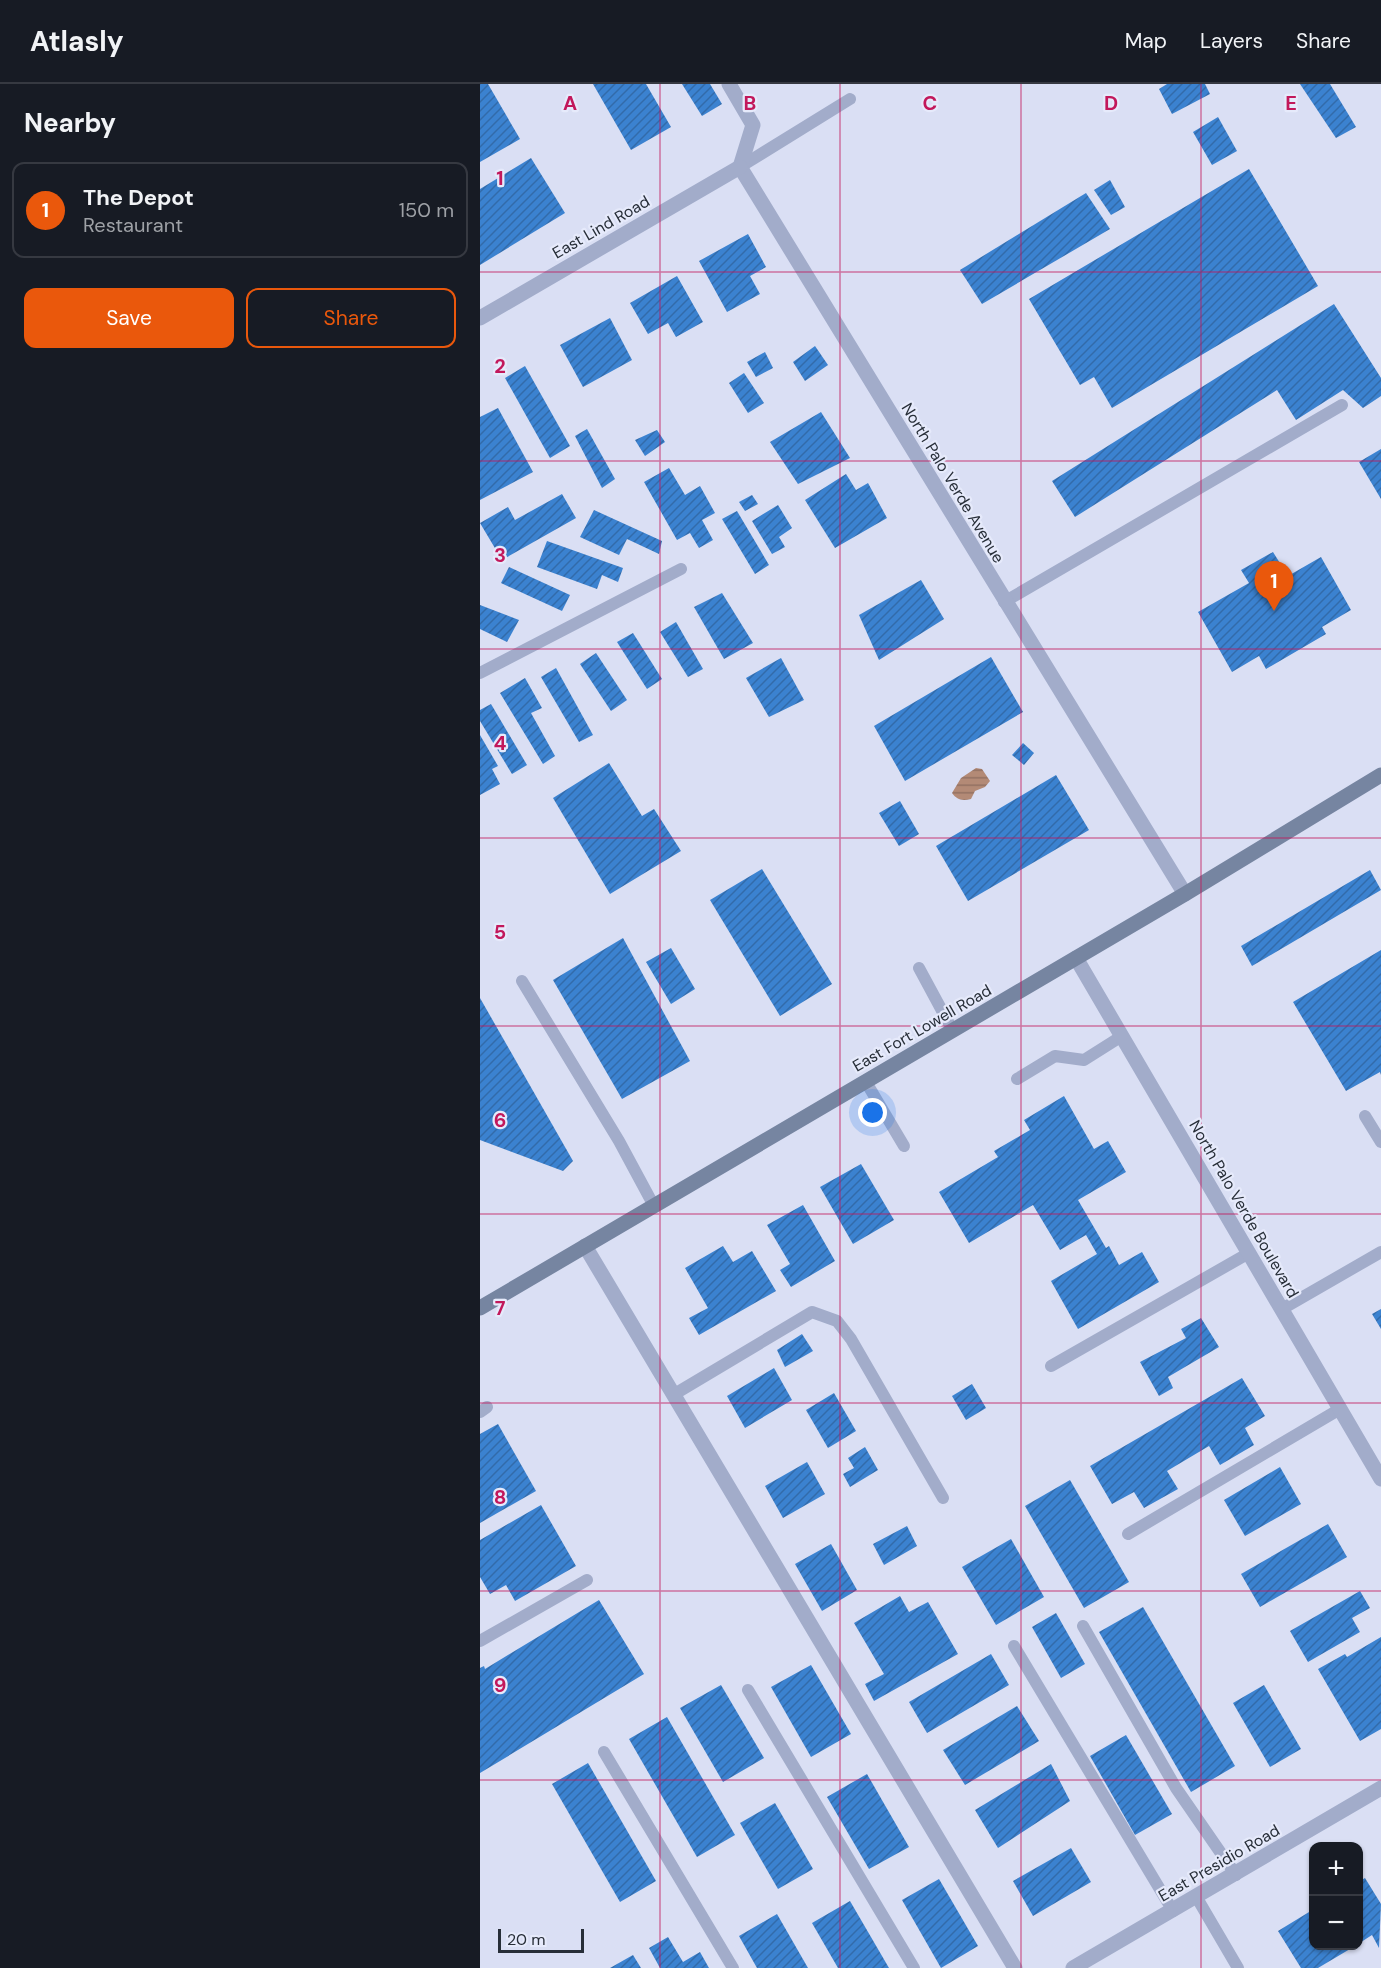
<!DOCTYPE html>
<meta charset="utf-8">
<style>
:root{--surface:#171b24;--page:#242831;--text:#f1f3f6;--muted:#9ea1a6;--line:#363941;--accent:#ea580c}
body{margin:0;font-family:"DM Sans",sans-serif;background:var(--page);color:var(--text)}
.controls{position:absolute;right:18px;bottom:18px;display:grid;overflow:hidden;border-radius:12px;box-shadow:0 2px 4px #0004}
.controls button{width:54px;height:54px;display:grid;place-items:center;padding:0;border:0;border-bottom:2px solid var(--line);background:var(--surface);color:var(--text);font:30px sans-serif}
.scale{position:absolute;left:18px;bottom:15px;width:86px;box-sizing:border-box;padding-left:6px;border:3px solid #272e38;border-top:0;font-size:16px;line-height:21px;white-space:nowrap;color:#272e38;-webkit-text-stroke:4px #e6eafb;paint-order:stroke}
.you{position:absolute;left:393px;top:1029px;width:21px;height:21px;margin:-15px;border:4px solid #fff;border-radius:50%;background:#1a73e8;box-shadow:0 0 0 9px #1a73e833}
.badge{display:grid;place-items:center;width:39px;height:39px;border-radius:50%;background:var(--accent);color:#fff;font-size:20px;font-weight:700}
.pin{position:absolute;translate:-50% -50px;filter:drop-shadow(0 2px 3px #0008)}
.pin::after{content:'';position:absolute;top:32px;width:21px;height:18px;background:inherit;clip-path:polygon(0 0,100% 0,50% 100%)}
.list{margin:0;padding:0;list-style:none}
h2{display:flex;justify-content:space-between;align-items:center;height:78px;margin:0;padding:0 24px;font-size:26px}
h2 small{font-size:20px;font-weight:400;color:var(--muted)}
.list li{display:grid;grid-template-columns:39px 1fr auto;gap:18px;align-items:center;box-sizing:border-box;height:96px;margin:0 12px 12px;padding:0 12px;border:2px solid var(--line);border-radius:12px}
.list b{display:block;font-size:22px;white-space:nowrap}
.list p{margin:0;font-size:20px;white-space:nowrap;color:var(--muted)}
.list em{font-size:20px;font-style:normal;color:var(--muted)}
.actions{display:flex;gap:12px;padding:18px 24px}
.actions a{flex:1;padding:14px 0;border:2px solid var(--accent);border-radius:12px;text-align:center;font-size:21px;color:var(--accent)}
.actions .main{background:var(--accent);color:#fff}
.map{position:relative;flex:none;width:901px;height:1884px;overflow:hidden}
header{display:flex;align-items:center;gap:36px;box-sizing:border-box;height:84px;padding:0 30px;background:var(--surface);border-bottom:2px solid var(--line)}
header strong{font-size:28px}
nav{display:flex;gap:33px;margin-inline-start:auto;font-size:21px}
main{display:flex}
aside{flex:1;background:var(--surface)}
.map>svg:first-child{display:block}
.water{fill:url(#water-rules)}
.building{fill:url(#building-hatch)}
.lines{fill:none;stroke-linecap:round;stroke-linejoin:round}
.service{stroke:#a2acca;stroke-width:12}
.minor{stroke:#a2acca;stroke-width:15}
.secondary{stroke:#7685a1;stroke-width:15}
.grid{fill:none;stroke:#c2185b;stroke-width:1.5;stroke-opacity:0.55}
.labels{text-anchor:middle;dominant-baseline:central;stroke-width:4.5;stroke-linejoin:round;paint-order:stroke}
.street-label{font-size:16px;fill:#272e38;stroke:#e6eafb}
.grid-label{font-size:20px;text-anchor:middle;font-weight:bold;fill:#c2185b;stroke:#e6eafb;stroke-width:4.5;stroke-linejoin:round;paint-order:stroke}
</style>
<header>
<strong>Atlasly</strong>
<nav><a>Map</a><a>Layers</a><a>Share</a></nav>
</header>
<main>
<aside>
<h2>Nearby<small></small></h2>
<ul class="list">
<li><span class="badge">1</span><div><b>The Depot</b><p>Restaurant</p></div><em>150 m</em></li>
</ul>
<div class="actions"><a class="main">Save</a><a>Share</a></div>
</aside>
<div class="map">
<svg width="901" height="1884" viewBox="0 0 901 1884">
<defs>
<pattern id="water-rules" width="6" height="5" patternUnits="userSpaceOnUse" patternTransform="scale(1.5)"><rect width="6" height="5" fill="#b38a76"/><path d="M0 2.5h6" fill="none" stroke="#927162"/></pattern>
<pattern id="building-hatch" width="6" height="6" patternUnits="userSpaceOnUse" patternTransform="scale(1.5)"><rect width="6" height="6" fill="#3b82d0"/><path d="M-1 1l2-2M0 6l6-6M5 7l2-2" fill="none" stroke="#326baa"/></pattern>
</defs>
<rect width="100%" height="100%" fill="#dadff4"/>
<path class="water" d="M496,684L502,685L510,697L505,703L495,707L491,715C482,717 477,716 472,709L481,694Z"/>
<g class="building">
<path d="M0,0H8L40,55L0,78Z"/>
<path d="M113,0H166L191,43L151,66Z"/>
<path d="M202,0H230L242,20L222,32Z"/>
<path d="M687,0H725L730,10L692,30L679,5Z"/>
<path d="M820,0H850L876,43L856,54Z"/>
<path d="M738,33L757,67L732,81L713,48Z"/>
<path d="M51,74L85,129L0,181V105Z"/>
<path d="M769,85L838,202L632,324L614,293L600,301L549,215Z"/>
<path d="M630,96L645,123L631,131L614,106Z"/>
<path d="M606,109L630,145L502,220L480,186Z"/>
<path d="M268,150L286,183L270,192L280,210L247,228L219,177Z"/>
<path d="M197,192L223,238L196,253L188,239L168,250L150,219Z"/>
<path d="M854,220L901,294V312L883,324L863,306L816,336L797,306L595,433L572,397Z"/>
<path d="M130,234L152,276L103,303L80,261Z"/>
<path d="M335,262L348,281L325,297L313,278Z"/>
<path d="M285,268L293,284L276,293L267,278Z"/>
<path d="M45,282L90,362L70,374L25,294Z"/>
<path d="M264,289L284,319L268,329L249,299Z"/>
<path d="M18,324L53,388L0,416V333Z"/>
<path d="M341,328L370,374L318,400L290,358Z"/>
<path d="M107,345L135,395L122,404L95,352Z"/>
<path d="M177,346L185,358L165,372L155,356Z"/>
<path d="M901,365V415L879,378Z"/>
<path d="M189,384L205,411L220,402L235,429L222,436L233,456L219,464L210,449L197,456L164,398Z"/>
<path d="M366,390L376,406L388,399L407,434L355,464L325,416Z"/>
<path d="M82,410L96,434L22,476L0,439L28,423L35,436Z"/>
<path d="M272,411L278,420L265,427L259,418Z"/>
<path d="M298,421L312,444L299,453L305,463L292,470L272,437Z"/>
<path d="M114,426L182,457L179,470L147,455L139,471L100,453Z"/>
<path d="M257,427L289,481L275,490L242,435Z"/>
<path d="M67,457L143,484L138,498L122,491L117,505L57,483Z"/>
<path d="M793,468L808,492L841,473L871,526L842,543L846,550L786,585L779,572L752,588L718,528L769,499L761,486Z"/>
<path d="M29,483L90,511L82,527L21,499Z"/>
<path d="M441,496L464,535L399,576L379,531Z"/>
<path d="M242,509L273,559L244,575L214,523Z"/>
<path d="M0,521L39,536L27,558L0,545Z"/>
<path d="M196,538L223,585L208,593L180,548Z"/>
<path d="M153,549L182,595L167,605L137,558Z"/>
<path d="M116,569L147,616L131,627L100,580Z"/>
<path d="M511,573L543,628L425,697L394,642Z"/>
<path d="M301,574L324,616L289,633L266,594Z"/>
<path d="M76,584L113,651L99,658L61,593Z"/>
<path d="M45,594L62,624L51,629L75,672L63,680L20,609Z"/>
<path d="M11,620L47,681L32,690L0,637V626Z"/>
<path d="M0,651L18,682L12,685L20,700L0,711Z"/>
<path d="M543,659L554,669L544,681L532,671Z"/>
<path d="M129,679L162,732L174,725L201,767L130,810L73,714Z"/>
<path d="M576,691L609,746L488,817L456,762Z"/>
<path d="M420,717L439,750L419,762L399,729Z"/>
<path d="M282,785L352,900L300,932L230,816Z"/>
<path d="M890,786L901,806L772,882L761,862Z"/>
<path d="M143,854L210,977L142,1015L73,896Z"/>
<path d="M191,864L215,905L191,920L166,878Z"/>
<path d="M901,866V991L900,988L866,1007L813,918Z"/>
<path d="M0,914L93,1077L83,1087L0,1056Z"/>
<path d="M584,1012L614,1065L628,1057L646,1088L598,1116L626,1164L629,1162L639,1181L662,1168L679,1198L598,1245L571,1197L617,1170L606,1151L580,1166L553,1121L489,1159L459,1108L518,1073L514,1067L550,1046L544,1036Z"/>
<path d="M381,1080L414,1136L373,1160L340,1103Z"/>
<path d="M323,1121L355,1177L311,1203L300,1186L310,1180L287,1141Z"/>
<path d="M243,1162L253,1178L272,1167L296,1207L219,1251L209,1234L228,1224L205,1184Z"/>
<path d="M901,1225V1245L892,1230Z"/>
<path d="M721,1234L739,1263L688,1293L693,1304L679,1312L660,1278L706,1254L701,1245Z"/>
<path d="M322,1250L333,1267L305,1283L297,1266Z"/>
<path d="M294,1284L312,1316L265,1344L247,1312Z"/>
<path d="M762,1294L785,1332L765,1344L774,1361L740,1381L729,1362L687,1387L698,1405L664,1424L654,1408L632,1420L610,1382Z"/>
<path d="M492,1300L506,1324L486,1336L472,1312Z"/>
<path d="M354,1309L376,1347L348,1364L326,1326Z"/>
<path d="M18,1340L56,1407L0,1439V1350Z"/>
<path d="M385,1363L398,1386L370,1403L363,1390L374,1384L368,1374Z"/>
<path d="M327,1378L345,1410L303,1434L285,1402Z"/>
<path d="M800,1383L821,1420L765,1452L744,1416Z"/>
<path d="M590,1396L649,1498L604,1524L545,1422Z"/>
<path d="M61,1421L96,1482L35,1517L26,1501L10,1510L0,1493V1456Z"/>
<path d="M848,1440L867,1473L780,1523L761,1490Z"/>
<path d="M427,1442L437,1462L404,1481L393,1460Z"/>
<path d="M531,1455L564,1513L516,1541L482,1483Z"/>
<path d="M351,1460L377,1506L342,1527L315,1480Z"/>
<path d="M880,1507L890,1524L872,1534L880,1548L828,1578L810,1547Z"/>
<path d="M420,1512L429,1528L448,1518L478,1570L394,1617L385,1600L404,1590L374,1539Z"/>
<path d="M119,1516L164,1590L0,1689V1584L4,1582L5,1585Z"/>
<path d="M663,1523L755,1682L711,1708L619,1548Z"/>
<path d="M576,1529L605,1580L581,1594L552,1543Z"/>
<path d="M901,1553V1645L880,1657L838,1585L865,1570L867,1573Z"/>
<path d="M511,1570L529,1601L447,1649L429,1618Z"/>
<path d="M331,1581L371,1650L331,1673L291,1603Z"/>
<path d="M241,1601L284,1674L243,1698L200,1624Z"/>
<path d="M784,1601L821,1665L790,1683L753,1619Z"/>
<path d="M537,1622L559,1657L485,1701L463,1666Z"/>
<path d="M187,1633L255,1751L217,1773L149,1655Z"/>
<path d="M646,1651L692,1730L655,1751L610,1672Z"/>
<path d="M108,1679L176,1797L140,1818L72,1700Z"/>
<path d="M571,1680L590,1717L518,1764L495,1726Z"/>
<path d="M387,1690L429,1763L389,1785L347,1713Z"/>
<path d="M295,1719L333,1785L298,1805L260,1739Z"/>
<path d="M591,1764L611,1798L553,1832L533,1797Z"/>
<path d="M885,1794L901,1820L899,1864L892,1851L878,1860V1798Z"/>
<path d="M459,1795L498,1862L461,1884L422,1816Z"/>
<path d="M370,1817L409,1884H358L332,1839Z"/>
<path d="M834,1825V1862H875L838,1884H821L798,1847Z"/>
<path d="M297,1830L328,1884H277L259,1852Z"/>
<path d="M188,1853L203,1878L220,1868L229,1884H180L169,1864Z"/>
<path d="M153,1871L161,1884H130Z"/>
</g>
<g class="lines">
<g class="service">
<path d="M260,83L370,15"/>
<path d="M524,518L862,321"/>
<path d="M0,589L201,485"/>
<path d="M439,884L473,947"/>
<path d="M42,897L139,1057L174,1122"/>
<path d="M537,995L575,972L604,976L642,952"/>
<path d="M386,998L424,1062"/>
<path d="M885,1032L901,1058"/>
<path d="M802,1225L901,1168"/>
<path d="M571,1282L769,1169"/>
<path d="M193,1311L332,1228L357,1237L371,1255L463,1414"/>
<path d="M0,1328L7,1323"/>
<path d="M648,1450L860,1325"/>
<path d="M603,1542L696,1704L756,1791"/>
<path d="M0,1557L107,1496"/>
<path d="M534,1562L693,1827"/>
<path d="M268,1606L434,1884"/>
<path d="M124,1668L253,1884"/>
<path d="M717,1814L758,1884"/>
</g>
<g class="minor">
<path d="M249,0L273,41L260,83L705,810"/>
<path d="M0,234L260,83"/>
<path d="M596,874L901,1395"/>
<path d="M105,1162L535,1884"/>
<path d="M593,1884L901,1704"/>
</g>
<path class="secondary" d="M0,1224L705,810L901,691"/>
</g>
<path class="grid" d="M180,0V1884M360,0V1884M541,0V1884M721,0V1884M0,188H901M0,377H901M0,565H901M0,754H901M0,942H901M0,1130H901M0,1319H901M0,1507H901M0,1696H901"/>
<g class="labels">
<g class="street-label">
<text transform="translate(121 143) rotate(-30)">East Lind Road</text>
<text transform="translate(473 399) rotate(59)">North Palo Verde Avenue</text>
<text transform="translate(442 944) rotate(-30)">East Fort Lowell Road</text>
<text transform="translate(764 1125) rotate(60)">North Palo Verde Boulevard</text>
<text transform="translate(739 1779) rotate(-30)">East Presidio Road</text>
</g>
</g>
<g class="grid-label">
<text x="90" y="26">A</text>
<text x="270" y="26">B</text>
<text x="450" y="26">C</text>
<text x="631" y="26">D</text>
<text x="811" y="26">E</text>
<text x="20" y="101">1</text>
<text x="20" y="289">2</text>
<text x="20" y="478">3</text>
<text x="20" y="666">4</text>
<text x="20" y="855">5</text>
<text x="20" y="1043">6</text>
<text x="20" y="1231">7</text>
<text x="20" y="1420">8</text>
<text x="20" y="1608">9</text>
</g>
</svg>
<div class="controls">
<button>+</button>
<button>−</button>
</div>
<div class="scale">20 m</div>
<div class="you"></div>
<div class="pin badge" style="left:794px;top:527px">1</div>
</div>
</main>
